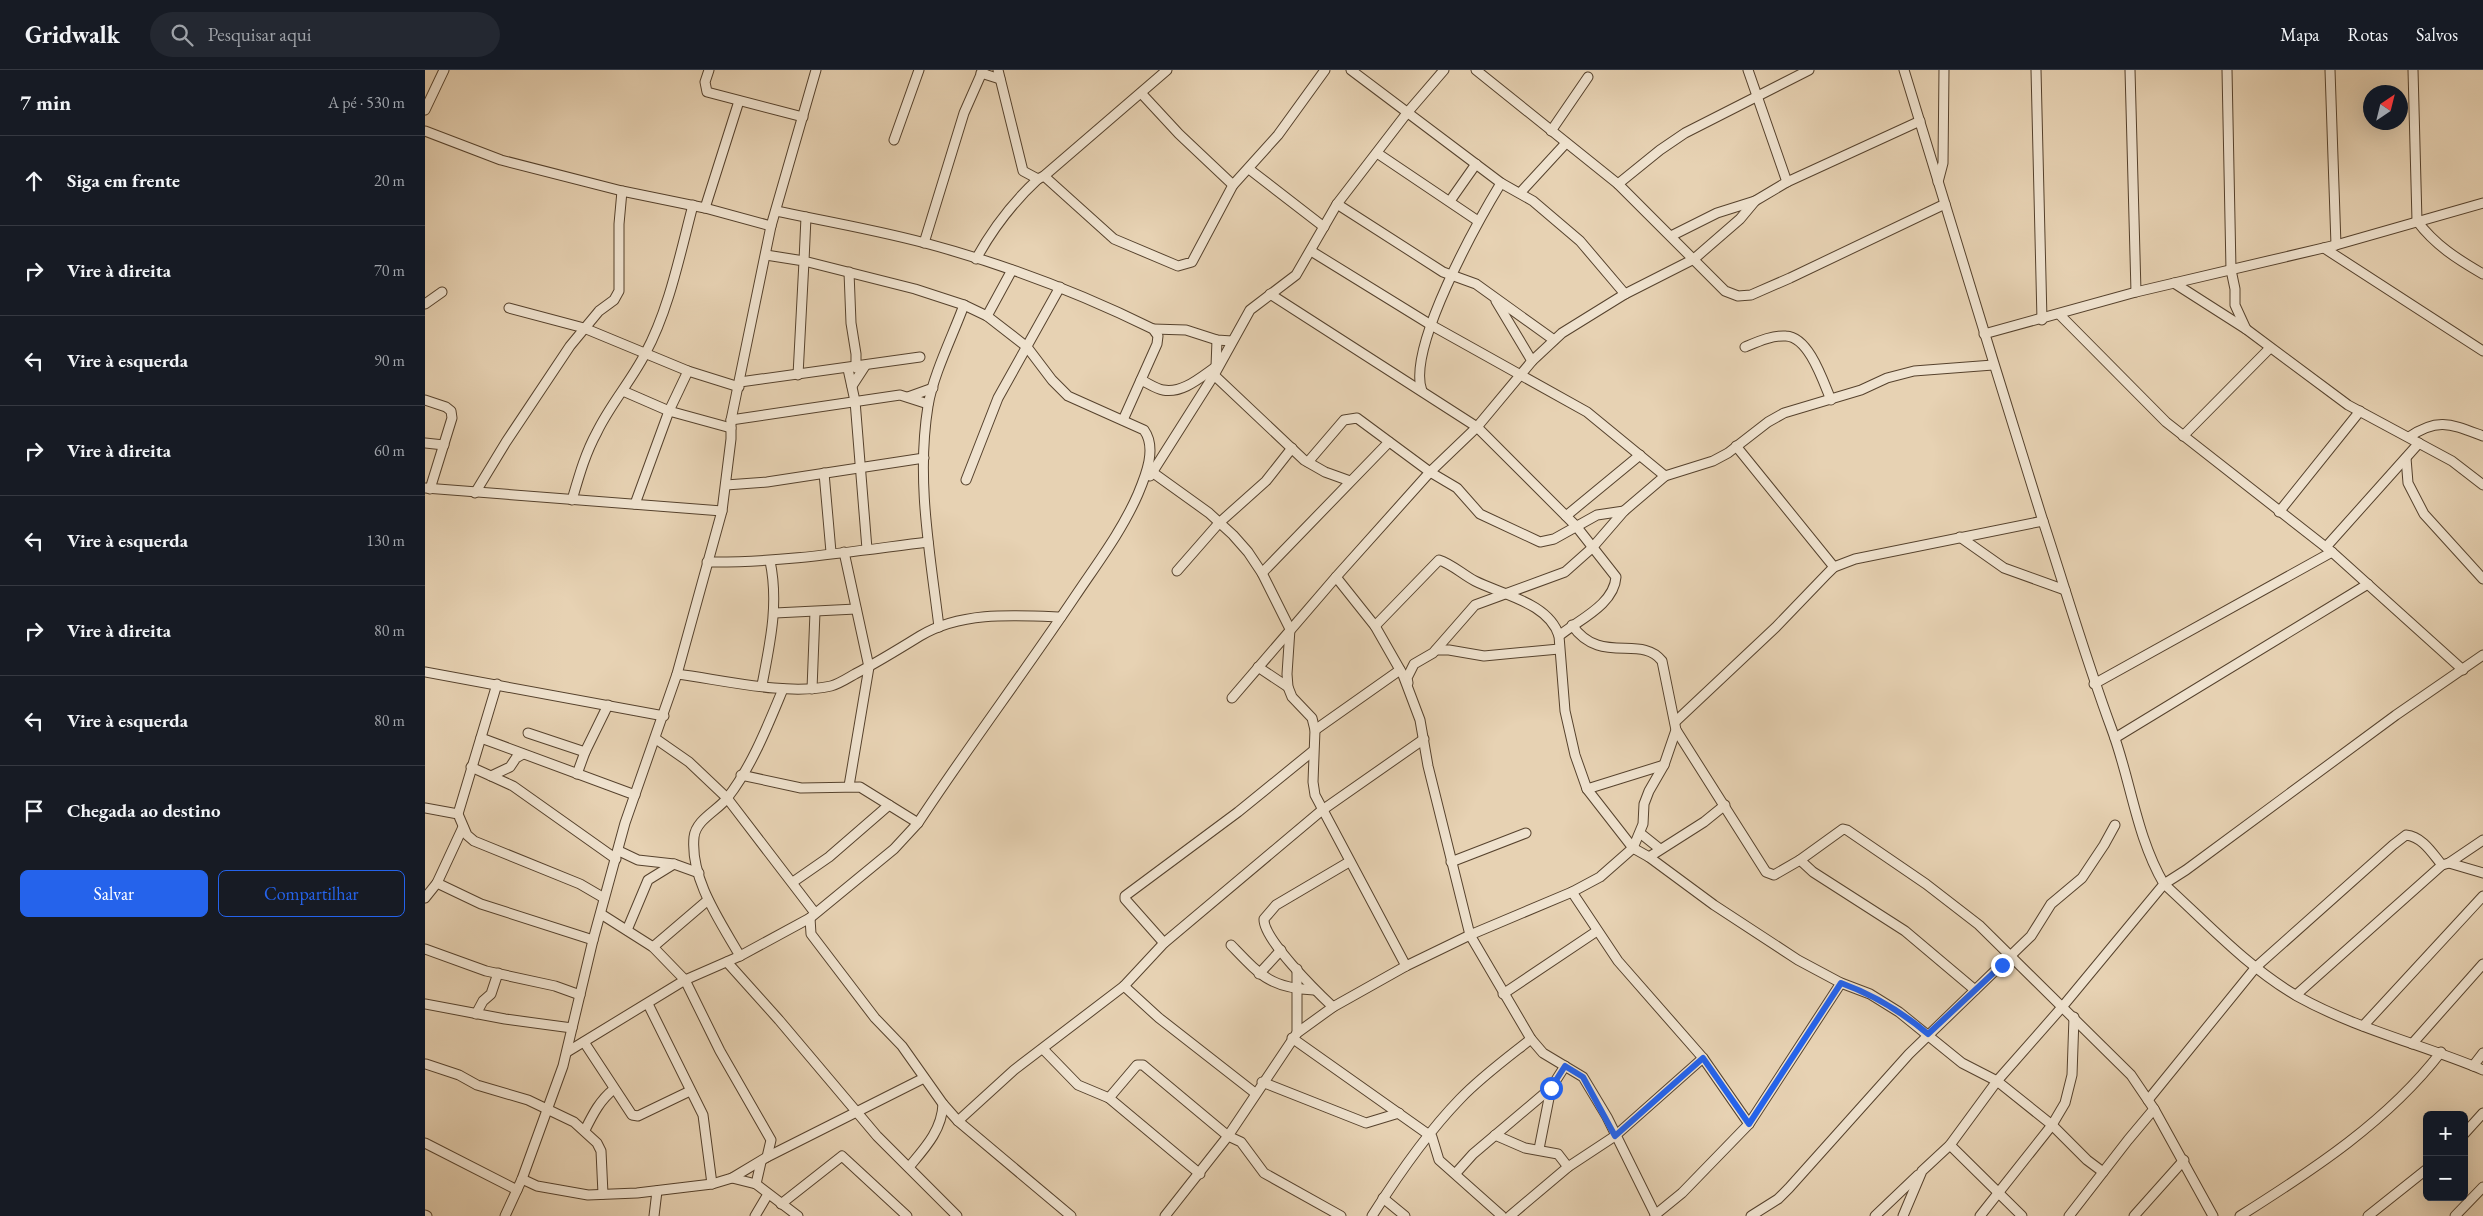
<!DOCTYPE html>
<html lang="pt">
<meta charset="utf-8">
<style>
:root{--surface:#171b24;--page:#242831;--text:#f1f3f6;--muted:#9ea1a6;--line:#363941;--accent:#2563eb}
body{margin:0;font-family:"EB Garamond",serif;background:var(--page);color:var(--text)}
.controls{position:absolute;right:15px;bottom:15px;display:grid;overflow:hidden;border-radius:8px;box-shadow:0 5px 20px #0002}
.controls button{width:45px;height:45px;display:grid;place-items:center;padding:0;border:0;border-bottom:1px solid var(--line);background:var(--surface);color:var(--text);font:25px sans-serif}
.compass{position:absolute;left:1938px;top:15px;width:45px;height:45px;border-radius:50%;background:var(--surface);box-shadow:0 5px 20px #0002;rotate:35deg}
.stop{position:absolute;width:15px;height:15px;margin:-11px;border:4px solid #2563eb;border-radius:50%;background:#fff}
.stop.end{background:#2563eb;border-color:#fff;box-shadow:0 1px 5px #0008}
.list{margin:0;padding:0;list-style:none}
h2{display:flex;justify-content:space-between;align-items:center;height:65px;margin:0;padding:0 20px;font-size:21px}
h2 small{font-size:16px;font-weight:400;color:var(--muted)}
.list li{display:grid;grid-template-columns:32px 1fr auto;gap:15px;align-items:center;box-sizing:border-box;height:90px;padding:0 20px;border-top:1px solid var(--line)}
.list b{display:block;font-size:19px;white-space:nowrap}
.list em{font-size:16px;font-style:normal;color:var(--muted)}
.actions{display:flex;gap:10px;padding:15px 20px}
.actions a{flex:1;padding:11px 0;border:1px solid var(--accent);border-radius:8px;text-align:center;font-size:18px;color:var(--accent)}
.actions .main{background:var(--accent);color:#fff}
.icon{flex:none;width:28px;height:28px;fill:none;stroke:currentColor;stroke-width:2;stroke-linecap:round;stroke-linejoin:round}
.map{position:relative;flex:none;width:2058px;height:1146px;overflow:hidden}
header{display:flex;align-items:center;gap:30px;box-sizing:border-box;height:70px;padding:0 25px;background:var(--surface);border-bottom:1px solid var(--line)}
header strong{font-size:24px}
nav{display:flex;gap:28px;margin-inline-start:auto;font-size:18px}
.search{width:350px;height:45px;background:var(--page);display:flex;align-items:center;gap:12px;box-sizing:border-box;padding:0 18px;border-radius:28px;color:var(--muted);font-size:19px}
main{display:flex}
aside{flex:1;background:var(--surface)}
.map>svg:first-child{display:block}
.lines{fill:none;stroke-linecap:round;stroke-linejoin:round}
.street-casing{stroke:#56422d;stroke-width:11}
.street{stroke:#efe2ce;stroke-width:9}
.route{stroke:#2563eb;stroke-width:6}
</style>
<header>
<strong>Gridwalk</strong>
<div class="search"><svg class="icon" aria-label="search" viewBox="0 0 24 24"><circle cx="10" cy="10" r="6"/><path d="M15 15l6 6"/></svg>Pesquisar aqui</div>
<nav><a>Mapa</a><a>Rotas</a><a>Salvos</a></nav>
</header>
<main>
<aside>
<h2>7 min<small>A pé · 530 m</small></h2>
<ul class="list">
<li><svg class="icon" aria-label="ahead" viewBox="0 0 24 24"><path d="M12 20V5M6 11l6-6 6 6"/></svg><div><b>Siga em frente</b></div><em>20 m</em></li>
<li><svg class="icon" aria-label="right" viewBox="0 0 24 24"><path d="M7 20v-9h11M14 6l5 5-5 5"/></svg><div><b>Vire à direita</b></div><em>70 m</em></li>
<li><svg class="icon" aria-label="left" viewBox="0 0 24 24"><path d="M17 20v-9H6M10 6l-5 5 5 5"/></svg><div><b>Vire à esquerda</b></div><em>90 m</em></li>
<li><svg class="icon" aria-label="right" viewBox="0 0 24 24"><path d="M7 20v-9h11M14 6l5 5-5 5"/></svg><div><b>Vire à direita</b></div><em>60 m</em></li>
<li><svg class="icon" aria-label="left" viewBox="0 0 24 24"><path d="M17 20v-9H6M10 6l-5 5 5 5"/></svg><div><b>Vire à esquerda</b></div><em>130 m</em></li>
<li><svg class="icon" aria-label="right" viewBox="0 0 24 24"><path d="M7 20v-9h11M14 6l5 5-5 5"/></svg><div><b>Vire à direita</b></div><em>80 m</em></li>
<li><svg class="icon" aria-label="left" viewBox="0 0 24 24"><path d="M17 20v-9H6M10 6l-5 5 5 5"/></svg><div><b>Vire à esquerda</b></div><em>80 m</em></li>
<li><svg class="icon" aria-label="arrive" viewBox="0 0 24 24"><path d="M6 21V4h12l-3 4 3 4H6"/></svg><div><b>Chegada ao destino</b></div></li>
</ul>
<div class="actions"><a class="main">Salvar</a><a>Compartilhar</a></div>
</aside>
<div class="map">
<svg width="2058" height="1146" viewBox="0 0 2058 1146">
<rect width="100%" height="100%" fill="#e7d2b3"/>
<filter id="stains"><feTurbulence type="fractalNoise" baseFrequency=".004" numOctaves="4"/><feColorMatrix values="0 0 0 0 .2 0 0 0 0 .09 0 0 0 0 .02 0 0 0 .5 -.17"/></filter>
<radialGradient id="worn" r=".72"><stop offset=".6" stop-color="#630" stop-opacity="0"/><stop offset="1" stop-color="#630" stop-opacity=".3"/></radialGradient>
<g class="lines">
<defs>
<g id="street">
<path d="M284,0L280,12L282,22L378,47"/>
<path d="M573,0L598,101L613,109L619,106L742,0"/>
<path d="M926,0L1076,113L1108,131L1155,171L1200,224"/>
<path d="M1051,0L1193,114L1300,221L1313,226L1326,225L1365,208L1520,134"/>
<path d="M1323,0L1362,112"/>
<path d="M1611,0L1617,250"/>
<path d="M1705,0L1711,222"/>
<path d="M1802,0L1806,200L1810,219V235L1821,259"/>
<path d="M1905,0L1911,175"/>
<path d="M1988,0L1992,151C2010,175 2032,189 2058,204"/>
<path d="M556,3L575,9"/>
<path d="M716,23L754,64L808,115"/>
<path d="M0,40L19,0"/>
<path d="M0,61L76,90L197,121L280,138L346,156"/>
<path d="M1126,61L1163,7"/>
<path d="M469,70L494,0"/>
<path d="M952,83L1053,151"/>
<path d="M824,99L899,157"/>
<path d="M619,106L689,169L753,196L767,192L808,115L853,65L900,0"/>
<path d="M1513,112L1518,93L1519,0"/>
<path d="M1193,114L1235,80L1260,63L1384,0"/>
<path d="M1095,123L1141,73"/>
<path d="M1025,131L1051,94"/>
<path d="M912,134L1018,202L1051,214L1129,270"/>
<path d="M280,138L314,31"/>
<path d="M351,141C400,151 451,160 500,173C579,194 655,223 728,259L733,266L732,274L698,350"/>
<path d="M1246,166L1292,143L1330,131L1362,112L1495,51"/>
<path d="M499,173L539,43L558,0"/>
<path d="M1899,178L2058,281"/>
<path d="M886,181L1006,255L1162,342L1240,406"/>
<path d="M341,185L379,191L373,305"/>
<path d="M551,189C568,158 587,133 613,109"/>
<path d="M424,202L426,253L431,284V298"/>
<path d="M1749,213L1821,259L1923,335L2027,391L2058,415"/>
<path d="M845,224L1052,357L1151,456L1191,507C1189,535 1153,550 1134,566L1140,641L1150,685L1162,719L1208,778L1224,787L1289,835L1373,890L1416,913L1445,924L1474,942L1537,993L1572,1011L1627,1055L1662,1090L1678,1102"/>
<path d="M1071,231L1107,291"/>
<path d="M0,234L17,222"/>
<path d="M84,238L159,258L263,301L314,317"/>
<path d="M1634,244L1741,352L1907,482L2038,600"/>
<path d="M562,246L587,200"/>
<path d="M728,259L761,260L792,270L807,271"/>
<path d="M1559,264L1711,222L1911,175L2058,133"/>
<path d="M1320,277C1332,272 1347,265 1361,266C1384,267 1398,311 1406,330"/>
<path d="M791,297L792,270"/>
<path d="M423,299L430,331L442,479"/>
<path d="M789,305L879,390L900,402L925,411"/>
<path d="M716,310C723,313 731,319 738,320C758,324 777,306 792,296"/>
<path d="M315,312L495,287"/>
<path d="M427,316L440,296"/>
<path d="M198,321L244,341L306,358"/>
<path d="M997,321C981,279 1053,151 1076,113"/>
<path d="M483,327L508,318"/>
<path d="M0,330L21,337L26,341L27,348L5,419"/>
<path d="M306,350L475,325L503,334"/>
<path d="M1758,366L1845,278"/>
<path d="M1984,367C2013,347 2026,354 2058,366"/>
<path d="M0,373L19,375"/>
<path d="M1311,376L1409,497"/>
<path d="M1981,388L1983,413L1999,444L2058,509"/>
<path d="M883,392L919,350L932,348L1005,402L1032,418L1055,444L1115,472L1129,469L1172,445L1199,441"/>
<path d="M727,402L784,443L808,465L823,482L837,503L865,559L862,604L863,617L867,627L887,648L890,660L888,712L890,725L981,896"/>
<path d="M399,403L406,482"/>
<path d="M725,406L789,305L825,240L871,205L912,134L982,43L1019,0"/>
<path d="M541,410L573,328L635,217"/>
<path d="M301,415L342,412L499,388"/>
<path d="M0,418L297,441"/>
<path d="M50,423L81,372L145,276L174,241L189,230L194,221V154L197,121"/>
<path d="M147,430C154,406 160,384 172,362C185,335 206,311 220,284C244,240 255,184 268,135"/>
<path d="M210,434L244,341L263,301"/>
<path d="M1854,442L1935,341"/>
<path d="M1141,446L1215,385"/>
<path d="M1535,467L1579,498L1640,520"/>
<path d="M1901,477L1994,373"/>
<path d="M419,482L444,597L424,716"/>
<path d="M282,492C356,493 430,481 503,472"/>
<path d="M752,501L794,453L841,411L867,378"/>
<path d="M837,503L964,372"/>
<path d="M911,507L950,556L978,605L995,650L1003,696L1045,865L1106,969L1118,983L1158,1007L1182,1047L1231,1146"/>
<path d="M350,543L431,539"/>
<path d="M950,556L1014,490C1027,494 1038,505 1050,511C1078,525 1124,533 1134,566"/>
<path d="M514,557C505,483 491,410 503,336C508,305 528,265 539,235"/>
<path d="M1011,580H1024L1059,586L1134,579"/>
<path d="M2058,585L1971,645L1761,800L1739,814C1781,852 1822,897 1872,926C1931,959 1996,974 2058,1000"/>
<path d="M833,597L863,617"/>
<path d="M0,602L239,646"/>
<path d="M252,604C298,610 362,626 406,616C414,614 423,608 430,604C453,592 474,579 495,566C536,541 590,545 636,547"/>
<path d="M983,613L982,608L989,594L1008,583L1050,535L1140,502L1167,478L1199,441L1240,406L1288,391L1303,383L1343,352L1359,343L1436,320L1462,308L1489,301L1568,295"/>
<path d="M1669,614L1907,482"/>
<path d="M337,615C345,573 354,534 345,491"/>
<path d="M387,619L390,542"/>
<path d="M807,628L911,507L1005,402L1052,357L1107,291L1137,263L1200,224L1269,189L1315,149L1330,131"/>
<path d="M1250,652L1351,557L1401,505L1409,497L1430,489L1618,451"/>
<path d="M890,660L975,600"/>
<path d="M1251,660L1341,802L1349,805L1375,790L1388,802L1480,861L1550,920"/>
<path d="M103,663L160,682"/>
<path d="M56,668L210,725"/>
<path d="M1690,668L1943,514"/>
<path d="M231,669L264,692L302,728L390,843"/>
<path d="M98,684L91,688L85,697L66,706L88,716L191,789"/>
<path d="M46,697L66,706"/>
<path d="M152,704L160,682L183,635"/>
<path d="M316,705L376,718L435,717L493,753"/>
<path d="M1162,719L1239,695"/>
<path d="M0,738L33,744L42,765L49,771L155,814L179,828"/>
<path d="M33,744L72,614"/>
<path d="M1215,763L1235,779"/>
<path d="M194,781L213,790L249,794L274,803"/>
<path d="M1224,787L1279,752L1300,735"/>
<path d="M1375,790L1418,759L1422,760L1501,814L1554,855L1706,1005L1729,1039L1788,1146"/>
<path d="M1026,792L1101,763"/>
<path d="M2024,793L2058,803"/>
<path d="M368,812L404,787L464,735"/>
<path d="M12,813L56,834L168,870"/>
<path d="M1147,822L1193,891L1278,988L1324,1054"/>
<path d="M0,828L12,813L38,757"/>
<path d="M176,844L228,877L260,910L295,981L346,1070L342,1087"/>
<path d="M385,848L386,864L450,948L477,976L518,1034L533,1051L646,1146"/>
<path d="M202,860L223,810L249,794"/>
<path d="M739,873L700,829V826L813,742L888,681"/>
<path d="M806,875C835,905 845,918 889,920"/>
<path d="M228,877L283,830"/>
<path d="M0,879L61,901L130,916L155,925"/>
<path d="M315,886C295,851 265,809 269,767C271,749 294,740 303,727C327,696 343,655 358,619"/>
<path d="M302,892L354,950L452,1066L532,1146"/>
<path d="M872,899V963"/>
<path d="M834,904L856,880"/>
<path d="M699,916L734,948L830,1023"/>
<path d="M1078,924L1172,861"/>
<path d="M1871,925L2017,795L2024,793L2058,770"/>
<path d="M0,934L80,949L147,958"/>
<path d="M223,934L278,1045L287,1114"/>
<path d="M908,937C892,922 838,869 839,849L851,835L924,792"/>
<path d="M51,944L58,931L66,924L73,903"/>
<path d="M1938,956L2058,826"/>
<path d="M867,968L1007,1067L1014,1090L1077,1146"/>
<path d="M159,972L207,1045L213,1046L265,1021"/>
<path d="M1987,974L2058,894"/>
<path d="M618,979L653,1015L684,1028L775,1104"/>
<path d="M142,982L260,910L315,886L385,848L469,779L493,753C543,677 598,604 649,528C671,495 697,461 713,424C721,405 732,378 719,360L643,326L627,310L602,277L562,246L539,235L490,219L379,191L381,147"/>
<path d="M1,994L34,1005L52,1015L103,1030L149,1052L172,1073L176,1081L178,1124"/>
<path d="M2048,996L2058,983"/>
<path d="M837,1012L941,1053L974,1043"/>
<path d="M684,1028L712,995H718L803,1066L816,1072L839,1103L916,1146"/>
<path d="M1723,1030L1831,897L1968,775L1981,765C1998,767 2007,783 2017,795"/>
<path d="M533,1051L589,1000L699,916L739,873L896,741L999,669"/>
<path d="M160,1060C168,1044 175,1030 189,1019"/>
<path d="M2039,1064L2058,1043"/>
<path d="M1070,1065L1100,1078L1133,1084L1143,1097"/>
<path d="M0,1073L92,1120"/>
<path d="M1525,1075L1597,1146"/>
<path d="M1114,1079L1126,1018"/>
<path d="M484,1097C500,1078 517,1060 518,1034"/>
<path d="M1031,1103L1048,1084L1126,1018L1140,996"/>
<path d="M307,1108L331,1114L373,1146"/>
<path d="M97,1109L112,1116L163,1125L212,1123L287,1114L307,1108L342,1087L499,1008"/>
<path d="M331,1114L336,1092"/>
<path d="M958,1128L980,1146"/>
<path d="M356,1134L417,1086L482,1146"/>
<path d="M0,1145L2,1146"/>
<path d="M1230,1145L1257,1123L1324,1054L1416,913"/>
<path d="M80,1146L97,1109L138,996L168,870L200,753L252,604L297,441L306,369V350L346,156L391,0"/>
<path d="M229,1146L232,1121"/>
<path d="M330,1146L343,1124"/>
<path d="M740,1146L803,1066L872,963L908,937L981,896L1045,865L1147,822L1175,807L1208,778L1218,754L1219,734L1224,721L1239,695L1251,660L1237,591C1216,564 1175,596 1147,555"/>
<path d="M947,1146C973,1105 1001,1064 1035,1029C1056,1007 1082,988 1106,969"/>
<path d="M1085,1146L1143,1097L1190,1066L1278,988"/>
<path d="M1326,1146L1353,1129L1364,1118L1484,984L1606,866L1626,834L1657,808L1679,775L1690,755"/>
<path d="M1450,1146L1493,1105"/>
<path d="M1478,1146L1497,1101L1525,1075L1572,1011L1638,936L1739,814C1711,766 1706,711 1687,660C1661,590 1640,518 1617,448C1570,299 1525,149 1479,0"/>
<path d="M1555,1146L1627,1055L1640,1033L1647,1005L1649,947"/>
<path d="M1644,1146L1703,1070L1729,1039"/>
<path d="M1709,1146L1759,1090"/>
<path d="M1815,1146C1888,1100 1963,1051 2016,982"/>
<path d="M1943,1146L2002,1099"/>
<path d="M2030,1146L2058,1117"/>
</g>
</defs>
<use href="#street" class="street-casing"/>
<use href="#street" class="street"/>
</g>
<g class="lines">
<path class="route" d="M1126,1018L1140,996L1158,1007L1190,1066L1278,988L1324,1054L1416,913C1449,925 1477,942 1503,964L1577,895"/>
</g>
<rect width="100%" height="100%" filter="url(#stains)"/>
<rect width="100%" height="100%" fill="url(#worn)"/>
</svg>
<div class="controls">
<button>+</button>
<button>−</button>
</div>
<svg class="compass" viewBox="-18 -18 36 36"><path d="M0-13l5 13h-10z" fill="#e53935"/><path d="M0 13l5-13h-10z" fill="#9ea1a6"/></svg>
<div class="stop" style="left:1126px;top:1018px"></div>
<div class="stop end" style="left:1577px;top:895px"></div>
</div>
</main>
